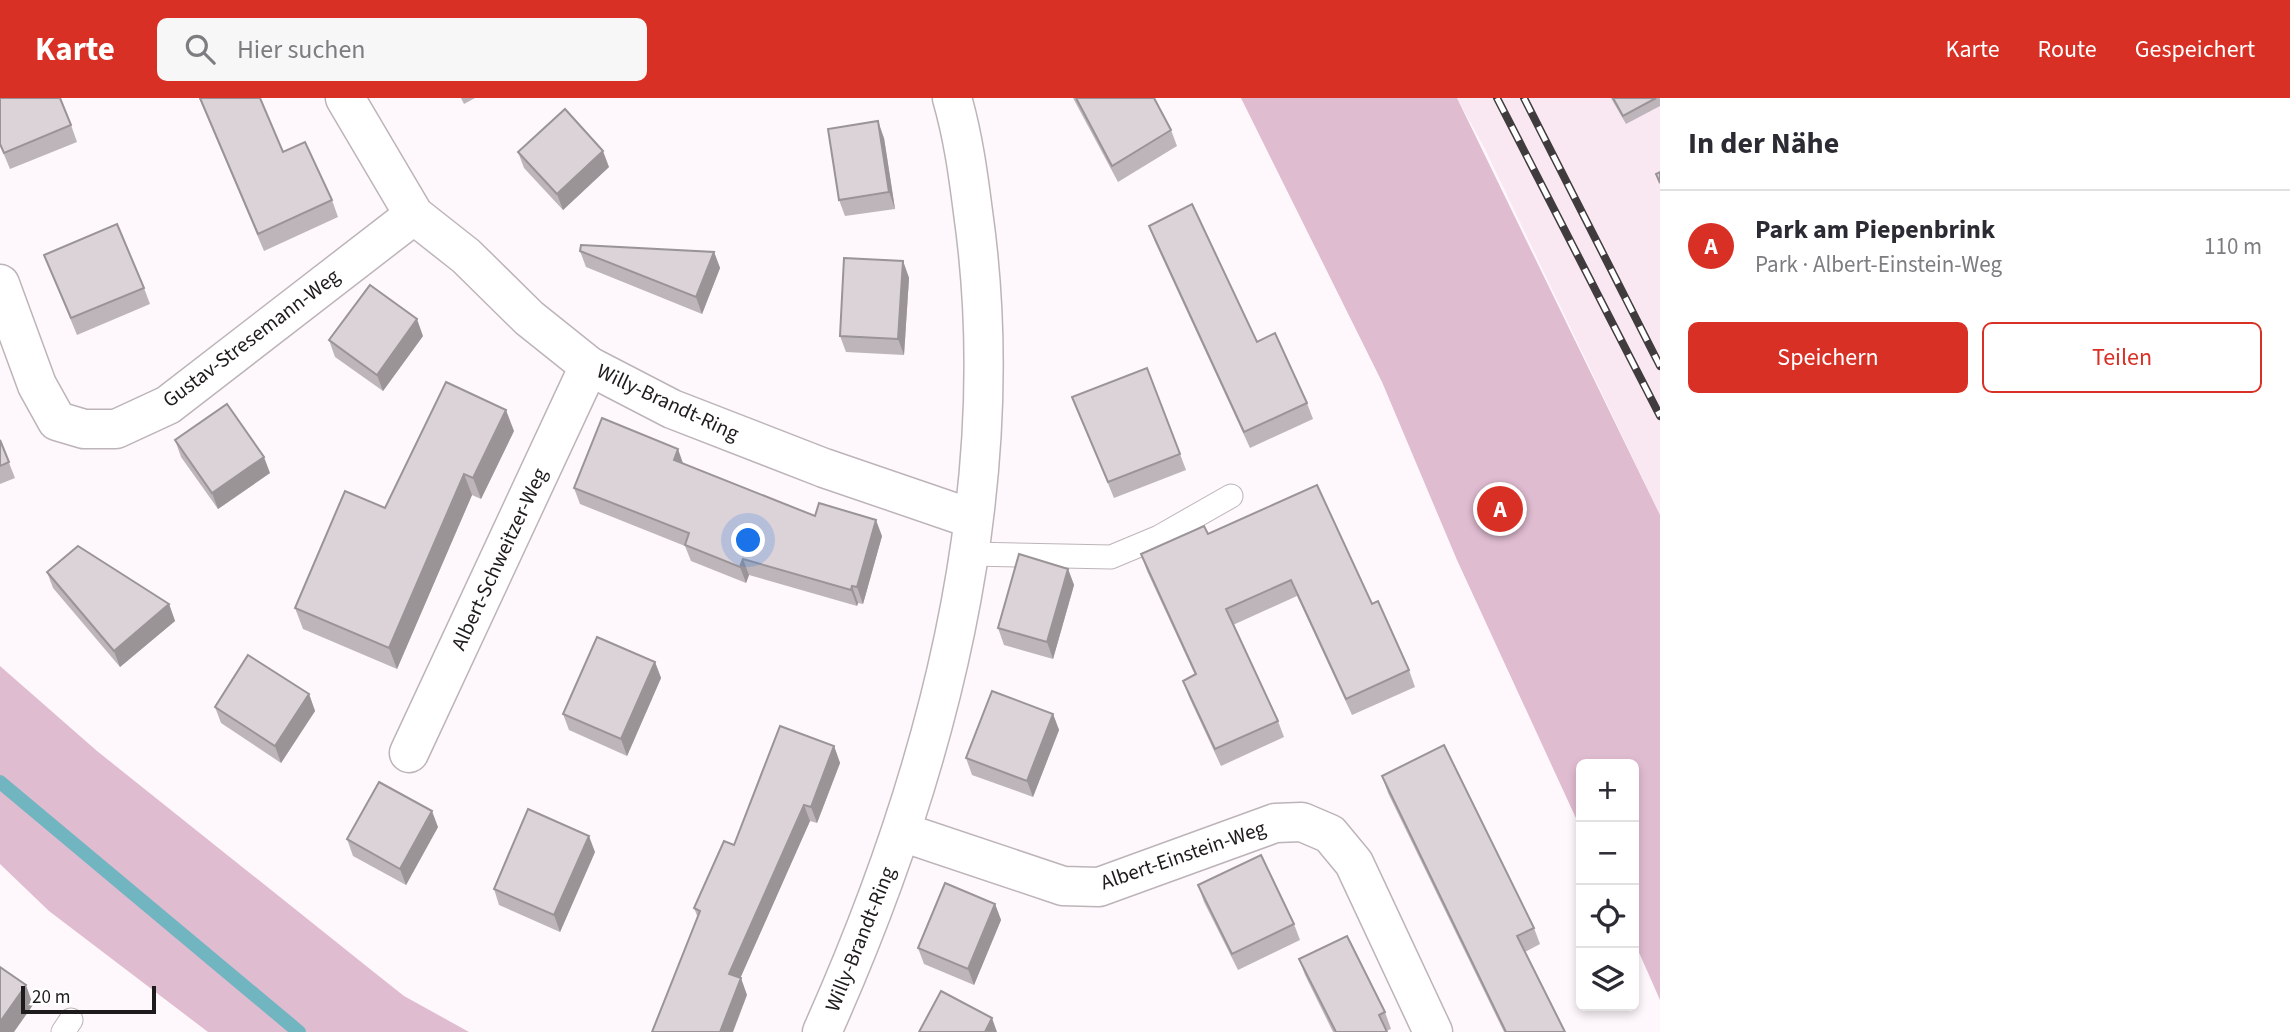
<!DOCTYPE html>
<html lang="de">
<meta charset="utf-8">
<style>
:root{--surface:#fff;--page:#f7f7f7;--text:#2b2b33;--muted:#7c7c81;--line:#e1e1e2;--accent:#d93025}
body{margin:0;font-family:"Source Sans 3",sans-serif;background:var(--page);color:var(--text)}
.controls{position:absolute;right:21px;bottom:21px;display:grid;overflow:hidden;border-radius:10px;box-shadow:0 4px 10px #0003}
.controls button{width:63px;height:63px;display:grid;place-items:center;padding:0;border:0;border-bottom:2px solid var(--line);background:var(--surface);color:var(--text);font:35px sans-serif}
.scale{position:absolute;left:21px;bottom:18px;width:135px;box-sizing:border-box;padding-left:7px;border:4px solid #1e1b1c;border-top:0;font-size:19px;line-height:24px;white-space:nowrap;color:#1e1b1c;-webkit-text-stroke:5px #fff;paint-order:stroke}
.you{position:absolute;left:749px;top:443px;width:24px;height:24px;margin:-18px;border:5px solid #fff;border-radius:50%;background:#1a73e8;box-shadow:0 0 0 10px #1a73e833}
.badge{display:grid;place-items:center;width:46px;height:46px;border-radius:50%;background:var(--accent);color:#fff;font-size:23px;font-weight:700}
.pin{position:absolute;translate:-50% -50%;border:4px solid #fff;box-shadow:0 2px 7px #0006}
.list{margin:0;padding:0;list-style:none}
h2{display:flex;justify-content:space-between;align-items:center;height:91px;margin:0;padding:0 28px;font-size:30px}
h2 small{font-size:23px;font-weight:400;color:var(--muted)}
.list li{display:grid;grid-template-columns:46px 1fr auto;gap:21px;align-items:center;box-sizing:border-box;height:112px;padding:0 28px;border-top:2px solid var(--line)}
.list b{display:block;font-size:26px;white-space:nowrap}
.list p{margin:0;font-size:23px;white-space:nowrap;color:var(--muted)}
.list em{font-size:23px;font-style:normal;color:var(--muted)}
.actions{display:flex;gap:14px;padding:21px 28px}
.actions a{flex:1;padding:16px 0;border:2px solid var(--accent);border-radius:10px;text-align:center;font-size:24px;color:var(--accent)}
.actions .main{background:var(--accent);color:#fff}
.icon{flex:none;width:38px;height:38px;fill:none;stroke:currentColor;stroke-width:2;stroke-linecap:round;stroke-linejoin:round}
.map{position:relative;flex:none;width:1660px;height:934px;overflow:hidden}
header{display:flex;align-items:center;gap:42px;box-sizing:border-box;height:98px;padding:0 35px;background:var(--accent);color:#fff}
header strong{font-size:33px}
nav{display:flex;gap:38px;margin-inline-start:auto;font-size:24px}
.search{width:490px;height:63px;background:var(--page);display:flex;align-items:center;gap:18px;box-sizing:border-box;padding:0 24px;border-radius:10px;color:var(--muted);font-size:26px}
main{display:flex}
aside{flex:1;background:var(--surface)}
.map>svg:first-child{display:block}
.built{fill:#f9e8f1}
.green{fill:#e0bcd1}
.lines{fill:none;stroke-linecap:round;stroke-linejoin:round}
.stream{stroke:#70b5c0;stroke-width:14}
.service-casing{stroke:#bdb4b9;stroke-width:25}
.minor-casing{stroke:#bdb4b9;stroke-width:41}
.service{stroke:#fff;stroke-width:23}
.minor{stroke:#fff;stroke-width:38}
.rail-casing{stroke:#403c3e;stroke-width:8}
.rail{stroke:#fff;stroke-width:5;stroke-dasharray:16;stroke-linecap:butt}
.wall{fill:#bdb5ba}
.shaded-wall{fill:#9a9497}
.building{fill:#dcd3d8;stroke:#9a9497;stroke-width:2}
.labels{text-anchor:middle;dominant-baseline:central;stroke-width:7;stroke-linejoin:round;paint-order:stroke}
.street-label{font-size:21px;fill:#1e1b1c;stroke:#fff}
</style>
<header>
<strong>Karte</strong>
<div class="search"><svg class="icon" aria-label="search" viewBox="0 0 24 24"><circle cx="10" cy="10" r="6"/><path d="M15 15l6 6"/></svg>Hier suchen</div>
<nav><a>Karte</a><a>Route</a><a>Gespeichert</a></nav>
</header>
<main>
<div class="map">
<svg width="1660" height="934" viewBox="0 0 1660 934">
<rect width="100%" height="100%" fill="#fef7fb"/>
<path class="built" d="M1457,0H1660V417L1485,51Z"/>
<g class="green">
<path d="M1241,0H1457L1660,417V902L1634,843V666H1581V731L1457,462L1382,284Z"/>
<path d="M0,568L97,653L375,875L404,898L469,934H208L49,813L0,766Z"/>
</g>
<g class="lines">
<path class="stream" d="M0,684L299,934"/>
<defs>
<g id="service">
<path d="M970,456L1111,459L1159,439L1231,398"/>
<path d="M63,934L71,922"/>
</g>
<g id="minor">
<path d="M345,0L414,117L466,158L529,220L589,268L672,311L824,370L973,421"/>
<path d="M0,186L37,287L57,323L84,331H116L168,307L414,117"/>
<path d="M409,655L589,268"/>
<path d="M902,734L1063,788L1099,789L1275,725L1302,724L1330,736L1354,765L1433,934"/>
<path d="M822,934C936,679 1013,395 973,114C968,75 963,38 952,0"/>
</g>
</defs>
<use href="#service" class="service-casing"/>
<use href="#minor" class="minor-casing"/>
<use href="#service" class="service"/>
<use href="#minor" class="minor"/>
<defs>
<g id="rail">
<path d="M1497,0L1660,318"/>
<path d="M1524,0L1660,268"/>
</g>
</defs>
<use href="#rail" class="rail-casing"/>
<use href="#rail" class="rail"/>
</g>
<g class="wall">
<path d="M199,0H260L283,54L332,102L338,119L264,153Z"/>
<path d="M461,0H475L464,6Z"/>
<path d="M1073,0H1154L1171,32L1177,48L1118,84Z"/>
<path d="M1611,0H1660V8L1626,26Z"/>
<path d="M71,27L77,44L10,71L0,47Z"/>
<path d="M884,40L895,111L845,118L839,102Z"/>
<path d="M518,54L609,69L563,112L524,70Z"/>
<path d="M1149,128L1257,244L1307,305L1313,321L1250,350L1155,144Z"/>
<path d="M580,153L714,154L720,170L702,216L586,169Z"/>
<path d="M44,157L144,190L150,206L77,237Z"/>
<path d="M903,163L909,180L904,257L846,254L840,238Z"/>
<path d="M423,238L383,293L335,259L329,242Z"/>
<path d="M1072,299L1180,356L1186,372L1114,400Z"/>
<path d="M514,333L481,401L472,397L397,571L303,531L295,510L385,410Z"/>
<path d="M0,342L15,380L0,386Z"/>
<path d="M175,342L270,375L218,411L181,359Z"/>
<path d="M684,366L815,418L882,438L863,506L858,505L857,508L749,477L746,485L691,463L685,448L580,406L574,390Z"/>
<path d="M1208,436L1372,506L1409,572L1415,589L1352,617L1297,498L1233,527L1278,623L1284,639L1221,668L1189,599L1183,583L1195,577L1147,473L1141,456Z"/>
<path d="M1068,471L1074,487L1053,561L1004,547L998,530Z"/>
<path d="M47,474L169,506L175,523L120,569L53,490Z"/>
<path d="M655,564L661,580L627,658L569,632L563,616Z"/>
<path d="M309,596L315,613L281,665L221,625L215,609Z"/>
<path d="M1053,616L1059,632L1033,699L972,677L966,660Z"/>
<path d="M834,648L840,665L817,725L810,723L740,880L747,897L698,820L694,810L734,747Z"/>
<path d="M1382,678L1534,830L1540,846L1525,854L1565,934H1504L1388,695Z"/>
<path d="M438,729L406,787L353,758L347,741Z"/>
<path d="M595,754L560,834L499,807L494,791Z"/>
<path d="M1198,787L1294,826L1300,842L1238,872L1204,804Z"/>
<path d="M995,806L1001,822L974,887L924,866L918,850Z"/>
<path d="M1299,861L1385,914L1391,931L1386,933L1387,934H1333L1305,877Z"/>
</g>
<g class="shaded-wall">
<path d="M878,23L884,40L895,111L889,94Z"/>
<path d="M603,53L609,69L563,112L557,96Z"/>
<path d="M714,154L720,170L702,216L696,199Z"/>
<path d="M903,163L909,180L904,257L898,241Z"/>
<path d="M417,221L423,238L383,293L377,277Z"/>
<path d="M506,312L514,333L481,401L473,380Z"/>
<path d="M678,351L684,368L674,362Z"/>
<path d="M264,359L270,375L218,411L212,395Z"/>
<path d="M464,376L472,397L397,571L389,550Z"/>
<path d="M876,422L882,438L863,506L857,489Z"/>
<path d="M743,461L749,477L746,485L740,469Z"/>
<path d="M1068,471L1074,487L1053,561L1047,544Z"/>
<path d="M852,488L858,505L857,508L851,492Z"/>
<path d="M169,506L175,523L120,569L114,553Z"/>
<path d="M655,564L661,580L627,658L621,641Z"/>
<path d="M309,596L315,613L281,665L275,648Z"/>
<path d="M1053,616L1059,632L1033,699L1027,683Z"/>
<path d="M834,648L840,665L817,725L811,709Z"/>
<path d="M804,707L810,723L735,892L729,876Z"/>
<path d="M432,713L438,729L406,787L400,771Z"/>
<path d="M589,738L595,754L560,834L554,817Z"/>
<path d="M995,806L1001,822L974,887L968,871Z"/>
<path d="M741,880L747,897L733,934H720Z"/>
<path d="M26,887L33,907L14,934H0V924Z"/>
<path d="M992,920L997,934H985Z"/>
</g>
<g class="building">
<path d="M0,0H60L71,27L4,55L0,46Z"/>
<path d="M200,0H260L283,54L305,44L332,102L258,136Z"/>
<path d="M1076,0H1154L1171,32L1112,68Z"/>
<path d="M1613,0H1656L1623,18Z"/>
<path d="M565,11L603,53L557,96L518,54Z"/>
<path d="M878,23L889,94L839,102L828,31Z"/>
<path d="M1660,74V85L1656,76Z"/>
<path d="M1192,106L1257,244L1275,235L1307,305L1244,334L1149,128Z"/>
<path d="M117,126L144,190L71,220L44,157Z"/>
<path d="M581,147L714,154L696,199L580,153Z"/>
<path d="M844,160L903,163L898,241L840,238Z"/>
<path d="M370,187L417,221L377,277L329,242Z"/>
<path d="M1147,270L1180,356L1108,384L1072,299Z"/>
<path d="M446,284L506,312L473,380L464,376L389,550L295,510L345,393L385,410Z"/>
<path d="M227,306L264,359L212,395L175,342Z"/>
<path d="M602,320L678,351L674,362L815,418L819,405L876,422L857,489L852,488L851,492L743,461L740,469L685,447L689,435L574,390Z"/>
<path d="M0,342L9,364L0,368Z"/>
<path d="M1317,387L1372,506L1378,503L1409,572L1346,601L1291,482L1226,511L1278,623L1215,651L1183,583L1196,576L1141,456L1204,428L1208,436Z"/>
<path d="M78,448L169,506L114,553L47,474Z"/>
<path d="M1019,456L1068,471L1047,544L998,530Z"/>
<path d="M597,539L655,564L621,641L563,616Z"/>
<path d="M248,557L309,596L275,648L215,609Z"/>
<path d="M992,593L1053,616L1027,683L966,660Z"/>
<path d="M780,628L834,648L811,709L804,707L729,876L741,880L720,934H652L700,813L694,810L724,743L734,747Z"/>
<path d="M1444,647L1534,830L1517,838L1565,934H1506L1382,678Z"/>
<path d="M379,684L432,713L400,771L347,741Z"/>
<path d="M528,711L589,738L554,817L494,791Z"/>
<path d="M1261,757L1294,826L1232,856L1198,787Z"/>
<path d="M945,785L995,806L968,871L918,850Z"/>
<path d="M1347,838L1385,914L1379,917L1387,934H1336L1299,861Z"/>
<path d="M0,869L26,887L0,924Z"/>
<path d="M941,893L992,920L985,934H919Z"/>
</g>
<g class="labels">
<g class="street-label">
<text transform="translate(251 240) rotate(-37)">Gustav-Stresemann-Weg</text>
<text transform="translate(668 304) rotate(25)">Willy-Brandt-Ring</text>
<text transform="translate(499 461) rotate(-65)">Albert-Schweitzer-Weg</text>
<text transform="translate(1183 757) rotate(-19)">Albert-Einstein-Weg</text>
<text transform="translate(860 841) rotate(-68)">Willy-Brandt-Ring</text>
</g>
</g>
</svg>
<div class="controls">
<button>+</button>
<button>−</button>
<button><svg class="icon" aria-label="locate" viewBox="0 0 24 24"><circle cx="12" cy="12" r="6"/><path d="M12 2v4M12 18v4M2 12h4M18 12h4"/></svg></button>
<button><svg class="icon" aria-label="layers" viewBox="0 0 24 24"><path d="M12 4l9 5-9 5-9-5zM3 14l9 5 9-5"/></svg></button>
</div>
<div class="scale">20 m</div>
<div class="you"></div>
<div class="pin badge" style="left:1500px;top:411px">A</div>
</div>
<aside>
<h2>In der Nähe<small></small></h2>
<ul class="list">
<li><span class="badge">A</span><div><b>Park am Piepenbrink</b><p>Park · Albert-Einstein-Weg</p></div><em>110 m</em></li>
</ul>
<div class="actions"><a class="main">Speichern</a><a>Teilen</a></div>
</aside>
</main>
